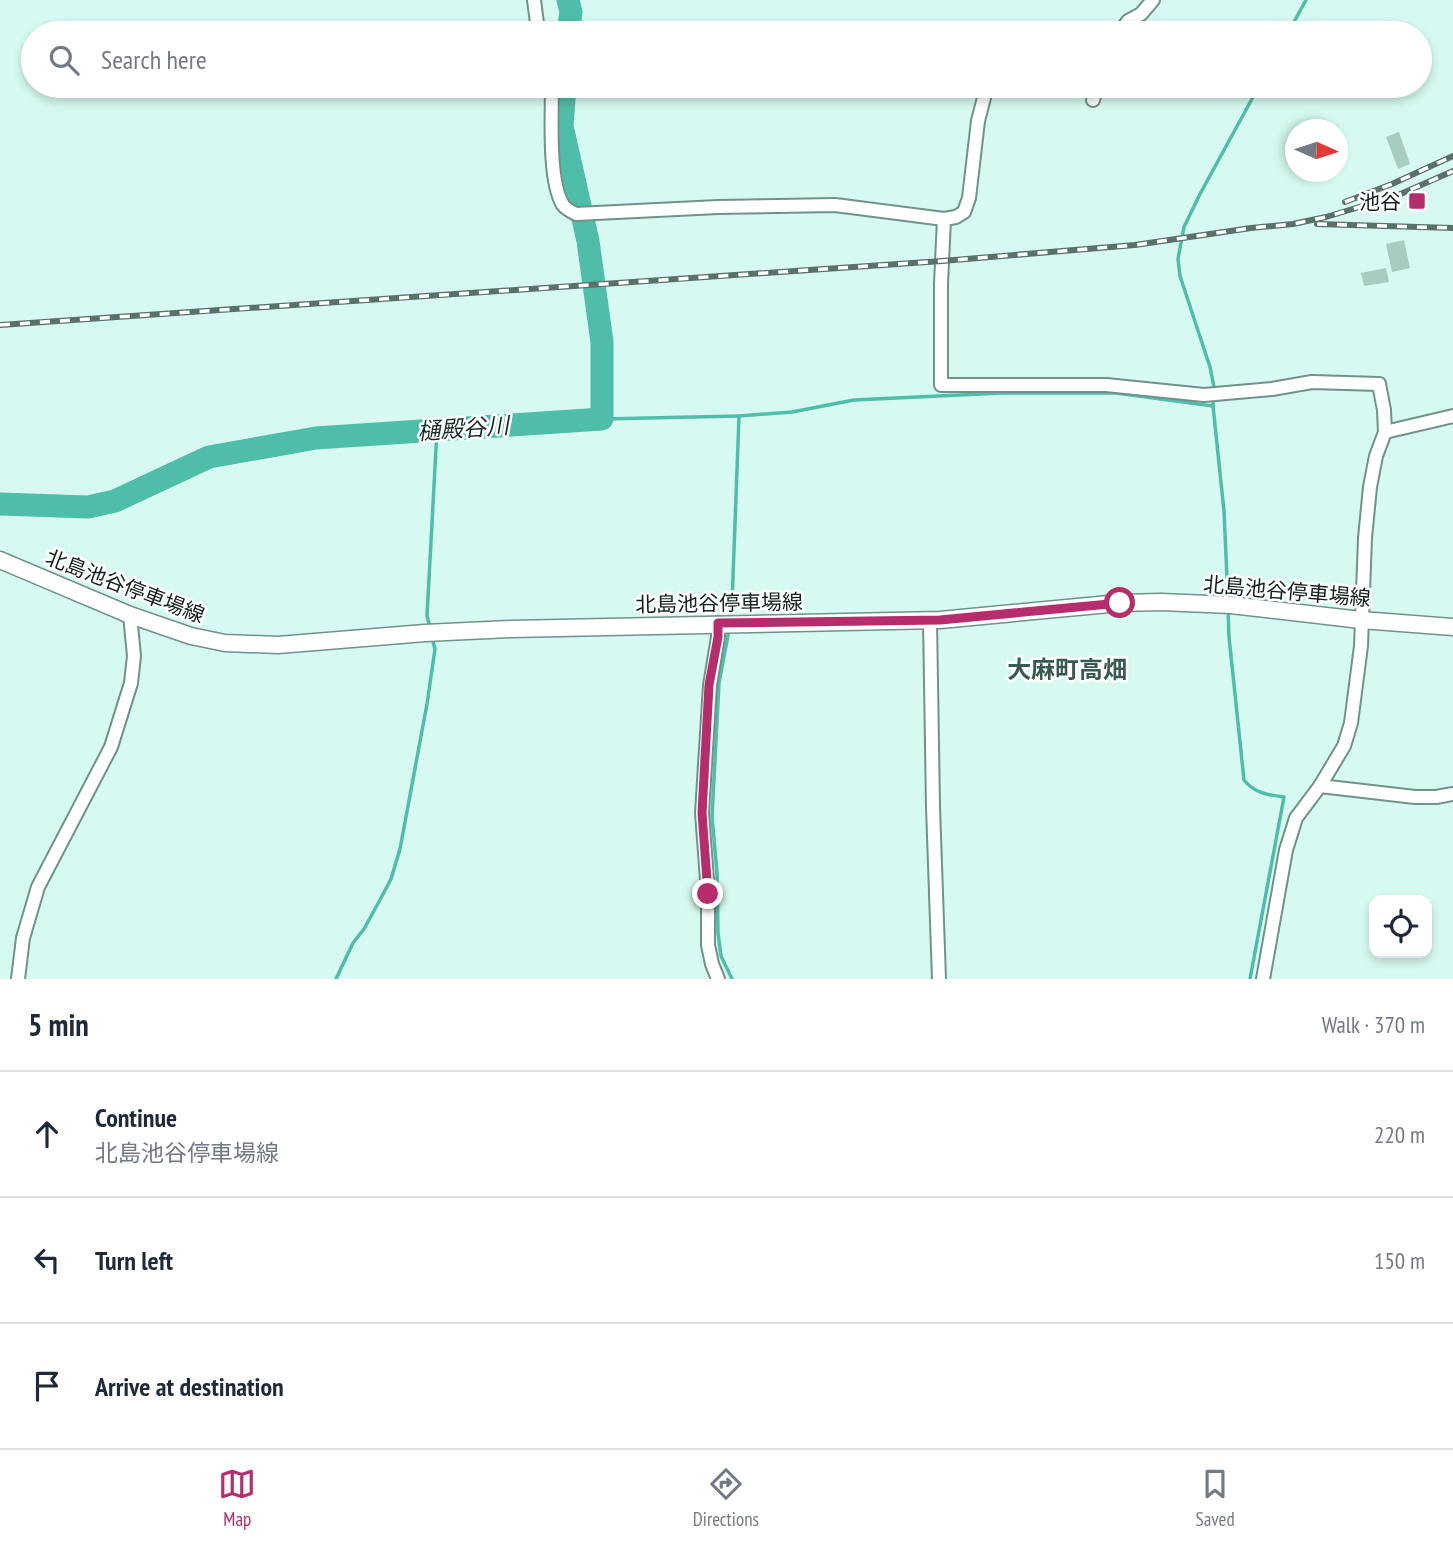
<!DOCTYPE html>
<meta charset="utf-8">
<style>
:root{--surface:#fff;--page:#f2f2f3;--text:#1f2937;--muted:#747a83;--line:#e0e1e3;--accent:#b62d6c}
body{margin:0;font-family:"PT Sans Narrow","Noto Sans JP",sans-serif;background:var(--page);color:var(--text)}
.controls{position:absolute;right:21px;bottom:21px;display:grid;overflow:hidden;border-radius:14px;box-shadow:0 4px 10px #0003}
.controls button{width:63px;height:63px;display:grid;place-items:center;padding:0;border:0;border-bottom:2px solid var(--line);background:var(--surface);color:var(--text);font:35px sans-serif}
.compass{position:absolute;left:1285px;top:119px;width:63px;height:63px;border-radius:50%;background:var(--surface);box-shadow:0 4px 10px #0003;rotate:93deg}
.stop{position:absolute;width:21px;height:21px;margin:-16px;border:5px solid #b62d6c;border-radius:50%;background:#fff}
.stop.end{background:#b62d6c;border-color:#fff;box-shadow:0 2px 7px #0008}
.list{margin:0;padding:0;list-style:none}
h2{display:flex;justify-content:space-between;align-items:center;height:91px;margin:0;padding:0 28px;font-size:30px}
h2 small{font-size:23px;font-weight:400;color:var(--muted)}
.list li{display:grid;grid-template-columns:46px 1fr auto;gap:21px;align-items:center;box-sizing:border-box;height:126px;padding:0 28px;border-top:2px solid var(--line)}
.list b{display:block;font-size:26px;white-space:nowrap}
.list p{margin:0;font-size:23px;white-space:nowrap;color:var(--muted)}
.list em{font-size:23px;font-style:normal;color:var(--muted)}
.icon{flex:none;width:38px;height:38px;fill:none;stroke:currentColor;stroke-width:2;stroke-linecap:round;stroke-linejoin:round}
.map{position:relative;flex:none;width:1453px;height:979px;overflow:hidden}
.search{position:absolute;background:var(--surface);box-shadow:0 4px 10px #0003;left:21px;right:21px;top:21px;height:77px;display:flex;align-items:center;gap:18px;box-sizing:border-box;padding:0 24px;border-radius:38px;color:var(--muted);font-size:26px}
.sheet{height:469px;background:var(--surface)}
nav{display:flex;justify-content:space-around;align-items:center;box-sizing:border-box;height:98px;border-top:2px solid var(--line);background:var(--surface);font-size:19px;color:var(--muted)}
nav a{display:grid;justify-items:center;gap:4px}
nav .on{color:var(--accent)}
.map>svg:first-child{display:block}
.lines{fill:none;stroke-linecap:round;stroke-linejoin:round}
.stream{stroke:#4fbea8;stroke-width:3.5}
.river{stroke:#4fbea8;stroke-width:23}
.building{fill:#a8cbc2}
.minor-casing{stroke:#709289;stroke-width:16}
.major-casing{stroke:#709289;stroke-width:19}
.minor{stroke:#fff;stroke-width:12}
.major{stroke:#fff;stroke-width:16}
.rail-casing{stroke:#5a706a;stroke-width:6}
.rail{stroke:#fff;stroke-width:3.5;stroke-dasharray:10;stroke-linecap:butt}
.route{stroke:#b62d6c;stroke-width:9}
.poi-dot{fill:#b62d6c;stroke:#fff;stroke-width:2.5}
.labels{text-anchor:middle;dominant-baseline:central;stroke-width:5;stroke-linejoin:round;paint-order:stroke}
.poi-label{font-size:21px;fill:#13201d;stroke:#fff;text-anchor:end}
.street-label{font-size:21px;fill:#13201d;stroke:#fff}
.water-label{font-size:23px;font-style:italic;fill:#1a2e29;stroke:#fff}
.quarter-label{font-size:24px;font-weight:bold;fill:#395951;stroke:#fff}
</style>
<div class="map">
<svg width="1453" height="979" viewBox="0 0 1453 979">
<rect width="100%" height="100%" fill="#d6faf1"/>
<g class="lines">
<g class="stream">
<path d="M1288,33L1306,0"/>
<path d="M602,419L739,416"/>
<path d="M1228,601L1224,511L1213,406L1214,387L1210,367L1180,276L1178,259L1184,227L1200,194L1259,86"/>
<path d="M1228,609L1229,637L1244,780C1254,793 1268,795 1284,797L1250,979"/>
<path d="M730,619L732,604L739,416L792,412L854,400L1002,393H1116L1213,406"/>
<path d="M430,627L427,616L437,430"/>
<path d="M729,630L719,683L712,817L717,873L718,933L721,956L732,979"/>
<path d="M336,979L353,943L364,929L381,898L391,879L400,849L427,704L435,649L432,638"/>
</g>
<g class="river">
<path d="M568,0L571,12L568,33"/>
<path d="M0,504L88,507L115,501L209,457L316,438L602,419V342L588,241L562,126L565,86"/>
</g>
</g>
<g class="building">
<path d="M1399,132L1410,164L1398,169L1386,137Z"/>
<path d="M1404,240L1410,268L1392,272L1386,244Z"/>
<path d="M1386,268L1389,282L1364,286L1361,273Z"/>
</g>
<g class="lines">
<defs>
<g id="minor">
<path d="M534,0L537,23L541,33"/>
<path d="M1119,33L1128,21L1141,14L1153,0"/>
<path d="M552,86C552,115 548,181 563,205C566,209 572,212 576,214L718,207L835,205L944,219L956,217L964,212L969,198L978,121L987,86"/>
<path d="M1093,100L1097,86"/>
<path d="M944,219L941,284V385H1106L1204,395L1272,389L1312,382L1379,384L1384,410L1385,432L1376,456L1370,487L1365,538L1361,646L1351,723L1344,746L1320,786L1296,818L1286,850L1263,979"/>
<path d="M1385,432L1453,416"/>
<path d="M930,620L933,807L939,979"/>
<path d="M718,623V637L710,685L702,813L708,893V945L712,964L718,979"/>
<path d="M1320,786L1415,797H1436L1453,794"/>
<path d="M18,979L23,938L38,887L111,747L131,683L134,656L130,615"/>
</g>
<path id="major" d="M0,560L130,615L191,636L225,643L278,645L425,633L511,629L940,620L1120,603L1161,602L1231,605L1361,620L1453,627"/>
</defs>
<use href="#minor" class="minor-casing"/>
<use href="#major" class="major-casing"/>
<use href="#minor" class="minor"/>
<use href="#major" class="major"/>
<defs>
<g id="rail">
<path d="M1345,202L1392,184L1453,156"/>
<path d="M1317,224L1453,228"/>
<path d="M0,325L942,261L1135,245L1251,228L1293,224L1326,217L1396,196L1453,171"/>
</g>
</defs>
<use href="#rail" class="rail-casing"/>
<use href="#rail" class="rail"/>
</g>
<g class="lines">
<path class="route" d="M708,894L702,813L709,685L718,637V623L940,620L1120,603"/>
</g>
<rect class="poi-dot" x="1408" y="192" width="18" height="18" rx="3.5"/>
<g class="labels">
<g class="poi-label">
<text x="1401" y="201">池谷</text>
</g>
<g class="street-label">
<text transform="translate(125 586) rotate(21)">北島池谷停車場線</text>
<text transform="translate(1287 591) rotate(5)">北島池谷停車場線</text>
<text transform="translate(719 603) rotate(-1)">北島池谷停車場線</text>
</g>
<g class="water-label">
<text transform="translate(463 428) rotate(-4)">樋殿谷川</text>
</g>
<g class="quarter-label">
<text x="1067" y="669">大麻町高畑</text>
</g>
</g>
</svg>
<div class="controls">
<button><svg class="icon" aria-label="locate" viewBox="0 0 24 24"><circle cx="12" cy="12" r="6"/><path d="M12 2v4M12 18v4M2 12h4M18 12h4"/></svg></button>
</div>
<svg class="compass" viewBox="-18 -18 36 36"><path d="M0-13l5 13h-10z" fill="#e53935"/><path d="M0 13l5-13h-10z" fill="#747a83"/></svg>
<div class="stop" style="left:1120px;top:603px"></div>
<div class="stop end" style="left:708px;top:894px"></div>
<div class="search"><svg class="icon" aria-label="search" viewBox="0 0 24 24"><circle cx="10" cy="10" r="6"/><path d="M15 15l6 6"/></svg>Search here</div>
</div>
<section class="sheet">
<h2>5 min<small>Walk · 370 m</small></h2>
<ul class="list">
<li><svg class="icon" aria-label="ahead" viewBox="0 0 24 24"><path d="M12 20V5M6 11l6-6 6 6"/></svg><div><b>Continue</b><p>北島池谷停車場線</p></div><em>220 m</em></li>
<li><svg class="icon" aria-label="left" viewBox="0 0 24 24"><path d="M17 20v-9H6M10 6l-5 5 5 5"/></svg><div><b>Turn left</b></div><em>150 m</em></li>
<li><svg class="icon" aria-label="arrive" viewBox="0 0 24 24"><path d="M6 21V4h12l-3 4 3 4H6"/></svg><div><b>Arrive at destination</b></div></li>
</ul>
</section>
<nav>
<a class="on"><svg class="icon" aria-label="map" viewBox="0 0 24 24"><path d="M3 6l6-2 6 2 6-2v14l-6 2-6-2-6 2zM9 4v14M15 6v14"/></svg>Map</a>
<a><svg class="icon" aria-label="directions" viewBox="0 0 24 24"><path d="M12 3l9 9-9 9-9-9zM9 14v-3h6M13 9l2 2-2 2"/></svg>Directions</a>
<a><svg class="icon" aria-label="saved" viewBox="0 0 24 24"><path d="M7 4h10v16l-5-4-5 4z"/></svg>Saved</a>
</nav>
